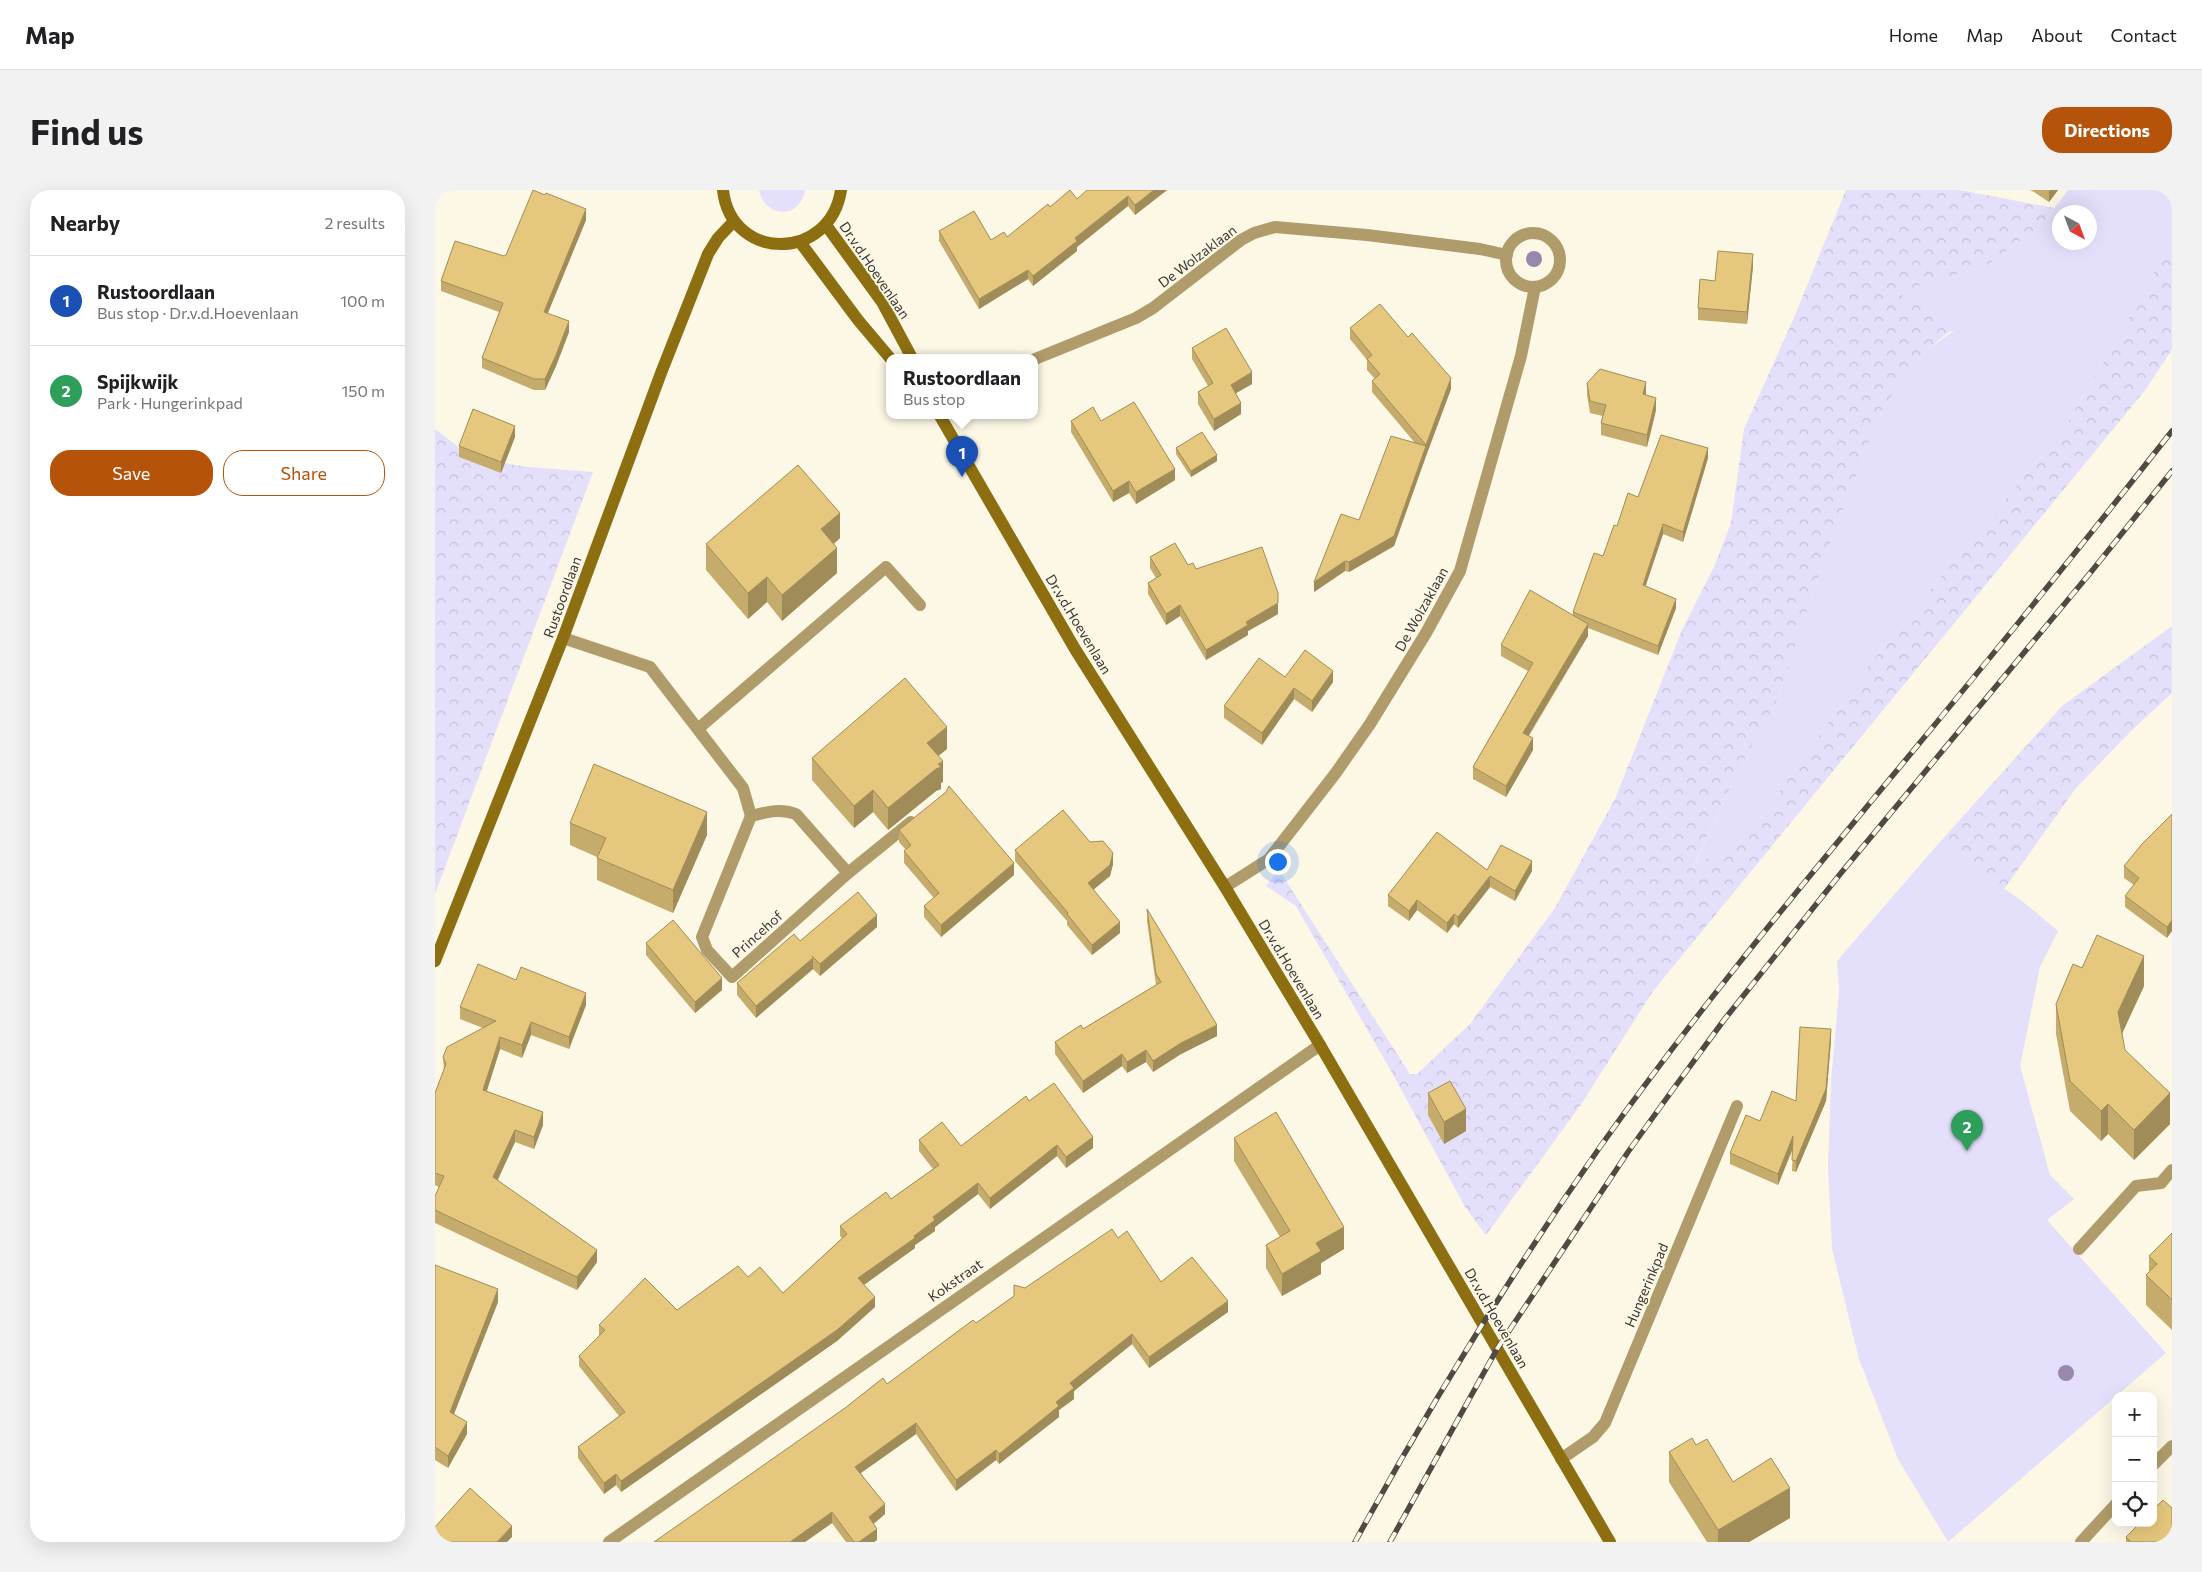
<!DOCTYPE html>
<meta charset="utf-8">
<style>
:root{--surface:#fff;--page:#f2f2f2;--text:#202124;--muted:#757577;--line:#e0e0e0;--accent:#b45309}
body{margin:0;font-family:Commissioner,sans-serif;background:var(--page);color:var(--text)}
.controls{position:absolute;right:15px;bottom:15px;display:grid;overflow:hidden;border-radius:10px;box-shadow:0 5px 20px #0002}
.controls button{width:45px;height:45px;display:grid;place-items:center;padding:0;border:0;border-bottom:1px solid var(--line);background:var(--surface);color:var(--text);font:25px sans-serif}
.compass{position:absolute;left:1617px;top:15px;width:45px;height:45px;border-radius:50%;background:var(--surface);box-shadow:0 5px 20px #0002;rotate:139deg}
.you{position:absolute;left:842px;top:671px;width:18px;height:18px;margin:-12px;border:4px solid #fff;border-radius:50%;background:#1a73e8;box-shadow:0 0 0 8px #1a73e833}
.badge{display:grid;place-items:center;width:32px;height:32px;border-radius:50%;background:var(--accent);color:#fff;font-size:16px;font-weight:700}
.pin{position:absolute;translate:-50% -41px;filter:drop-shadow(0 1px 2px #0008)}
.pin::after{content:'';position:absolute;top:26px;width:18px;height:15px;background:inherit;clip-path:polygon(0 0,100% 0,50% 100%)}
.popup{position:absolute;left:451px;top:164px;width:152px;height:65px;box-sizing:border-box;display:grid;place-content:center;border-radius:10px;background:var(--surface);filter:drop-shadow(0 1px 4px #0005);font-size:16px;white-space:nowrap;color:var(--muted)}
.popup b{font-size:19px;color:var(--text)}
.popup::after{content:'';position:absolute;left:50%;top:100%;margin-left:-10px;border:10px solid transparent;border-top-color:var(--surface)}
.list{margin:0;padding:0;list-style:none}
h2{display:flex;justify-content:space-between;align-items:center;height:65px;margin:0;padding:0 20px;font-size:21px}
h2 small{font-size:16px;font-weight:400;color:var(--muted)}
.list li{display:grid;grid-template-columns:32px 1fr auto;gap:15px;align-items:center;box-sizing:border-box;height:90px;padding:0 20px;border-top:1px solid var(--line)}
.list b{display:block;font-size:19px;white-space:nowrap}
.list p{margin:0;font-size:16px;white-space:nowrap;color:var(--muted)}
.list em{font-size:16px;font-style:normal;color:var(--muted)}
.actions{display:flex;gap:10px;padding:15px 20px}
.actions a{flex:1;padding:11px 0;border:1px solid var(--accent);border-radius:20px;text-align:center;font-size:18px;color:var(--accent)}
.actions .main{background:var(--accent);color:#fff}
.icon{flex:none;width:28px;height:28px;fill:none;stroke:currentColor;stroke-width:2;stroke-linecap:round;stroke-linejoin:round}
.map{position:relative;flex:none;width:1737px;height:1352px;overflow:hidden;border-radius:20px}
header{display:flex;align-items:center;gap:30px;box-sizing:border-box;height:70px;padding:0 25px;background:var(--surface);border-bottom:1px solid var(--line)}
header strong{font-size:24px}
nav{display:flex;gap:28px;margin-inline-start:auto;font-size:18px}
.intro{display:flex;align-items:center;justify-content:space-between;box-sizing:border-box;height:120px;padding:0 30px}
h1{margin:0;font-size:35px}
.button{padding:12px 22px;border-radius:20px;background:var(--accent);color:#fff;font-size:18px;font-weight:700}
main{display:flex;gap:30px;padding:0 30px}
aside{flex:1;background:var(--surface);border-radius:20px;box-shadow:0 5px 20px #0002}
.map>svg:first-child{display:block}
.green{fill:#e4dffb;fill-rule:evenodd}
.forest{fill:url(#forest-crowns)}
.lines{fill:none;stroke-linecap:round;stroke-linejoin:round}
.lane{stroke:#b09c6a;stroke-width:12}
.street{stroke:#b09c6a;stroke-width:12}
.secondary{stroke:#8d6f11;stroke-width:12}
.rail-casing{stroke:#4d4b43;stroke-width:5.5}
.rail{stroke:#fdf7e6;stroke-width:4;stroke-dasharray:11;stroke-linecap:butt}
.tree{fill:#9988ad}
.wall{fill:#c5ac6c}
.shaded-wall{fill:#a08c58}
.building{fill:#e5c87d;stroke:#a08c58}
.labels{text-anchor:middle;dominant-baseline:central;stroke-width:4;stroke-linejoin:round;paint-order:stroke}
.street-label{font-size:14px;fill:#393730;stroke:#fdf7e6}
</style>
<header>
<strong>Map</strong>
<nav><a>Home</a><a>Map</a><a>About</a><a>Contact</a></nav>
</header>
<div class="intro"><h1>Find us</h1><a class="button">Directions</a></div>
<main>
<aside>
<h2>Nearby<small>2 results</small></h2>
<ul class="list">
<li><span class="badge" style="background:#1a4fb4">1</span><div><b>Rustoordlaan</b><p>Bus stop · Dr.v.d.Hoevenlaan</p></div><em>100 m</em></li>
<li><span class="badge" style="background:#2e9e5b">2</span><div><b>Spijkwijk</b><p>Park · Hungerinkpad</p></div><em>150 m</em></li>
</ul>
<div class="actions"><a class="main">Save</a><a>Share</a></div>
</aside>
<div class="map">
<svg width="1737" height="1352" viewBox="0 0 1737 1352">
<defs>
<pattern id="forest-crowns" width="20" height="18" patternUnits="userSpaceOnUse" patternTransform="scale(1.25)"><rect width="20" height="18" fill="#e4dffb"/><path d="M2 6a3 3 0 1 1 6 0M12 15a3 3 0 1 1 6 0" fill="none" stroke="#c4c0d7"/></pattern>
</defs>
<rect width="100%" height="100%" fill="#fdf7e6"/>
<g class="green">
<path d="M324,0H370C366,29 330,29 324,0Z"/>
<path d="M1633,0H1737V50L1676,160L1631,235L1434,475L1321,635L1257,680L1303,581L1341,513L1394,356L1448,218L1490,161L1520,140L1461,102L1551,76L1607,35ZM1624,22H1654V52H1624Z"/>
<path d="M1504,653L1587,711L1623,741L1605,777L1585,876L1615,985L1639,1009L1612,1030L1731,1163L1513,1352L1463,1269L1424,1169L1397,1059L1393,977L1396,892L1404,801L1402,771Z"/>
</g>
<g class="forest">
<path d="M1411,0H1525L1619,18L1607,35L1551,76L1462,102L1521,140L1514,142L1490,161L1448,218L1394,356L1341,513L1303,581L1257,679L1321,635L1434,475L1631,235L1676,160L1737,50V159L1711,199L1218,801L1147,913L1051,1045L1030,1017L955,879L861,716L831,696L844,680L975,884H982L1035,834L1120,718L1180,609L1247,440L1279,377L1296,333L1309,239L1358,130Z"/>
<path d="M0,239L38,268L93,277L158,282L0,704Z"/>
<path d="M1737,436V503L1696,541L1641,598L1569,699L1504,653L1627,516Z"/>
</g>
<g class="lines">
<path class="lane" d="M1644,1059L1701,996L1726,993L1737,980"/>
<g class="street">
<circle cx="1098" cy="70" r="27"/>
<path d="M600,169L701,128L718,118L806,50L819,43L840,37L932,45L1045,59L1072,65"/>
<path d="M128,448L215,477L308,598L316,626C332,622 345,618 361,624L413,683L476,632"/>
<path d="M264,538L451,377L485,415"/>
<path d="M316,626L267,747L272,760L297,787L413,683"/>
<path d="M790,697L834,669L900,584L935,534L991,443L1025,381L1086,166L1100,97"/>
<path d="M1126,1269L1158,1247L1170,1233L1302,916"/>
<path d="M1718,1275L1737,1256"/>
<path d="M174,1352L885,855"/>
<path d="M1646,1352L1681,1314"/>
</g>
<g class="secondary">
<path d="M288,0C296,72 395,72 406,0"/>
<path d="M391,35L447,112L477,168"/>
<path d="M365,52L423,130L455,168"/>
<path d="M505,226L640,459L790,697L885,855L1175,1352"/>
<path d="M0,771L128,448L226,183L273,64L283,48L299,31"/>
</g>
<defs>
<g id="rail">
<path d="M920,1352C994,1216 1076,1084 1165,957C1252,834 1348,718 1444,602C1543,483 1641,363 1737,241"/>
<path d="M955,1352L1062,1159L1193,962L1239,898L1289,830L1406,683L1656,382L1737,281"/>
</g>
</defs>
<use href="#rail" class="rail-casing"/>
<use href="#rail" class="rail"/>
</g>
<g class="tree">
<circle cx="1099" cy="69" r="8"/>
<circle cx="1631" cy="1183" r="8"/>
</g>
<g class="wall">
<path d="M732,0L700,25L693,16L642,57V61L598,96L593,89L544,119L504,51V41L556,50L572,47L615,17L642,9Z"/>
<path d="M1595,0H1623L1614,12L1599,2Z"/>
<path d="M110,5L151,30L113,123L134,142L121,176L110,200H99L47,178V168L64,122L6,101V91L71,65Z"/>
<path d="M1318,76L1312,134L1263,130V118Z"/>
<path d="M915,138L1016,199L991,266L959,356L914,382L910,381L879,402L924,330L980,253L937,202V191L940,189L932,180V170L915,149Z"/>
<path d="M757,158L817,194L801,203L806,224L779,241L763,214V202L773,196L757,169Z"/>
<path d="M1152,193L1211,203V205L1221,220L1212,257L1166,245V233L1168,226L1155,223L1152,205Z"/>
<path d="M636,231H666L740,290L701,314L694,303L678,312L636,242Z"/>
<path d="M80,247L66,283L24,267V256Z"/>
<path d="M741,258L782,271L756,287L741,264Z"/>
<path d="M1273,268L1248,352L1228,344L1210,396L1241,418L1223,465L1153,438V446L1094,546L1098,560L1071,607L1038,589V577L1093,481L1066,466V455L1138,425V422L1168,366L1182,336L1203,307Z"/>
<path d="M405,348L399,354L402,383L347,431L332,412L313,429L271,380V354Z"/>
<path d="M715,367L753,375L843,424L813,441V445L771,470L745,426L731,435L713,404V393L721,388L715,378Z"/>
<path d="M850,487L898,492L877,522L859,509L827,555L789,528V516Z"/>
<path d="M512,559L503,566L508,592L506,593V599L501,601L453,640L438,622L419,638L377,590V568Z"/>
<path d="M1737,624L1732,748L1690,717V706L1699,695L1689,688V676Z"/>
<path d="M135,633L272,645L238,723L162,690V667L135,655Z"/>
<path d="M464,640L579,685L506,747L489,727V716L499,708L469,673V661L471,660L464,652Z"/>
<path d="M655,652L678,674L675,686L658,700L685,743L657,765L632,735V731L580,671V660Z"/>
<path d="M1052,680L1097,681L1080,711L1055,697L1023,738L1019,734L1012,743L982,720L974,731L953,716V705Z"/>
<path d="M712,719L782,846L746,864L718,882L711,872L692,883L687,876L648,903L620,864V852L648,839L721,795L712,731Z"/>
<path d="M442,737L385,786L378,779L321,828L302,805V793L365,751Z"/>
<path d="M211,753L287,800L260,823L211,765Z"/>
<path d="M1647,778L1709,796L1687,844L1690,860L1735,934L1699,970L1673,944L1666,951L1635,921L1621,844V814Z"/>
<path d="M81,790L151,815L134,859L96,845L87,868L65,859L52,901L108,935L99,959L80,952L63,990L162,1072L142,1100L0,1033V1006L4,997L0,995V903L9,881L8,867L48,838L25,829V817Z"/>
<path d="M1396,850L1391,911L1361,982L1357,981L1358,959L1343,995L1295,974V963L1325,931L1361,911Z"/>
<path d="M993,903L1031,941L1009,954L993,925Z"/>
<path d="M594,911L658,958L631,978L622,966L555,1019L543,1004L500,1037V1041L480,1055V1058L429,1095L440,1117L402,1151L186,1302L181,1295L169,1304L143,1268V1257L184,1226L144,1176V1166L164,1146V1135L242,1120L313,1087L348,1103L407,1048L405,1046V1036L456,1009L498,979L484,961V950L526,956Z"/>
<path d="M799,948L909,1059L886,1073V1084L847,1106L831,1078V1055L845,1047L799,971Z"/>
<path d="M1737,1043V1140L1711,1115V1085L1714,1082V1066Z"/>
<path d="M683,1048L726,1092L793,1122L714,1178L697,1154L639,1201V1209L624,1220V1227L564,1274L561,1270L521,1301L481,1244L426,1283L450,1324L438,1334L442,1350L439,1352H411L397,1333L370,1352L452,1194L541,1133L590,1098Z"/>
<path d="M0,1075L63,1112L19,1224L32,1244L13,1278L0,1270Z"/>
<path d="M1261,1255L1298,1292L1355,1328L1314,1352H1272L1234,1292V1262Z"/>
<path d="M1691,1347L1737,1352H1691Z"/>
</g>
<g class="shaded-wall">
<path d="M719,0H732L700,25V15Z"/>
<path d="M1615,0H1623L1614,12V1Z"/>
<path d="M693,6V16L642,57V61L598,96V86L640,48Z"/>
<path d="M151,19V30L109,132V122Z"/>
<path d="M1318,64V76L1312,134V122Z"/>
<path d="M593,80V89L544,119V109Z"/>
<path d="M134,131V142L121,176L110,200V189Z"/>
<path d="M817,182V194L796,206V195Z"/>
<path d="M1016,188V199L991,266V255Z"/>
<path d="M1211,192V203L1208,216V204Z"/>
<path d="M1221,208V220L1212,257V245Z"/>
<path d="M806,213V224L779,241V229Z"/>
<path d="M80,236V247L66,283V272Z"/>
<path d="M991,256V266L959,356L914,382V372Z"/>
<path d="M1273,258V268L1248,352V342Z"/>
<path d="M782,265V271L756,287V281Z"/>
<path d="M740,279V290L701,314V302Z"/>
<path d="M694,291V303L678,312V301Z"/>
<path d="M405,323V348L386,364V339Z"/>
<path d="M1228,334V344L1208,404V395Z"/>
<path d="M402,358V383L347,431V405Z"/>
<path d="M910,371V381L879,402V392Z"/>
<path d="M332,387V412L313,429V403Z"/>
<path d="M1241,409V418L1223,465V456Z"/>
<path d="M843,413V424L813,441V445L771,470V460L811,432Z"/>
<path d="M745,415V426L731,435V424Z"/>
<path d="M1153,434V446L1088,554V543Z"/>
<path d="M898,481V492L877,522V511Z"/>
<path d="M859,498V509L827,555V543Z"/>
<path d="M512,537V559L492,575V553Z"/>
<path d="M1098,548V560L1071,607V596Z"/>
<path d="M508,571V592L506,593V599L501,601L453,640V618Z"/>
<path d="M438,600V622L419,638V616Z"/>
<path d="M272,622V645L238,723V700Z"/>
<path d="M678,663V674L675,686L653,704V693Z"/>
<path d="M1097,671V681L1080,711V701Z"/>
<path d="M579,673V685L506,747V735Z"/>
<path d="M1055,686V697L1023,738V727Z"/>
<path d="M982,710V720L974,731V721Z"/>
<path d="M1019,724V734L1012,743V733Z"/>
<path d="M442,725V737L385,786V774Z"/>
<path d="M1737,730V741L1732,748V737Z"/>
<path d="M685,732V743L657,765V755Z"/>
<path d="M1709,766V796L1683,852V822Z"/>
<path d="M378,768V779L321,828V816Z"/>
<path d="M287,788V800L260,823V812Z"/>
<path d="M151,803V815L134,859V847Z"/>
<path d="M96,832V845L87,868V855Z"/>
<path d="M782,835V846L746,864L718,882V871L746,853Z"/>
<path d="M1396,839V850L1391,911L1361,982V971Z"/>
<path d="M65,847V859L48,912V900Z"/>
<path d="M711,860V872L692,883V872Z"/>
<path d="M687,864V876L648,903V891Z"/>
<path d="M1735,903V934L1699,970V940Z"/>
<path d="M1673,914V944L1666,951V921Z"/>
<path d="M1031,919V941L1009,954V932Z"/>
<path d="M108,922V935L99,959V947Z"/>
<path d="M80,940V952L58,999V987Z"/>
<path d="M1358,946V957L1343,995V984Z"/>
<path d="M658,947V958L631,978V967Z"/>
<path d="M622,955V966L555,1019V1008Z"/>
<path d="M543,993V1004L500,1037V1041L480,1055V1058L423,1099V1088L479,1046L498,1027Z"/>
<path d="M909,1037V1059L886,1073V1084L847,1106V1084L881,1053Z"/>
<path d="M162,1060V1072L142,1100V1087Z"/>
<path d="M63,1099V1112L15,1234V1222Z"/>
<path d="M440,1107V1117L402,1151L186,1302V1291Z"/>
<path d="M793,1111V1122L714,1178V1167Z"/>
<path d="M697,1144V1154L639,1201V1209L624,1220V1227L564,1274V1264L621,1212L635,1193Z"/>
<path d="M32,1232V1244L13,1278V1266Z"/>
<path d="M481,1233V1244L420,1287V1277Z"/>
<path d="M561,1260V1270L521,1301V1290Z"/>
<path d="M181,1284V1295L169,1304V1293Z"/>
<path d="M1355,1298V1328L1314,1352H1283V1340Z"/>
<path d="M450,1314V1324L434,1338V1327Z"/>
<path d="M397,1322V1333L370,1352H355Z"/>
<path d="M77,1336V1347L72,1352H62Z"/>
<path d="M442,1339V1350L439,1352H424Z"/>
</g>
<g class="building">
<path d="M98,0L110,5L111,3L151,19L109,122L134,131L121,165L110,189H99L47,168L68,113L6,91L20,51L69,66L71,65Z"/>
<path d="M635,0L642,9L652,0H719L700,15L693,6L640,48L642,51L598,86L593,80L544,109L504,41L539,21L556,50L569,42L572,47L613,14L615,17Z"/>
<path d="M1283,61L1318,64L1312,122L1263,118L1265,89L1280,91Z"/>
<path d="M945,114L973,147L977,143L1016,188L991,255L937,191L945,184L932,169L937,165L915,138Z"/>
<path d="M791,138L817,182L796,195L806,213L779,229L763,202L778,193L757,158Z"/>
<path d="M1165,179L1211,192L1208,204L1221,208L1212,245L1166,233L1171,215L1155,211L1152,193Z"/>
<path d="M699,212L740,279L701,302L694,291L678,301L636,231L658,217L666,231Z"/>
<path d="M38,219L80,236L66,272L24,256Z"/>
<path d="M767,242L782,265L756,281L741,258Z"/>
<path d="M1226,245L1273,258L1248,342L1228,334L1208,395L1241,409L1223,456L1138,422L1159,363L1168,366L1179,335L1182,336L1193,303L1203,307Z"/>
<path d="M956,246L991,256L959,346L914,372L910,371L879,392L906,324L924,330Z"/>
<path d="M363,275L405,323L386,339L402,358L347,405L332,387L313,403L271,354Z"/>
<path d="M740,353L753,375L758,373L761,379L827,357L843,403V413L811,432L813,435L771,460L745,415L731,424L713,393L726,385L715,367Z"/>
<path d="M1095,400L1153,434L1088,543L1098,548L1071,596L1038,577L1098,473L1066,455Z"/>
<path d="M870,460L898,481L877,511L859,498L827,543L789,516L824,468L850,487Z"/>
<path d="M470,488L512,537L492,553L508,571L503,574L506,577L501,579L453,618L438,600L419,616L377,568Z"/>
<path d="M159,574L272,622L238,700L162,668L171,648L135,633Z"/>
<path d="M514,596L579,673L506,735L489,716L504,703L469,661L476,655L464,640L511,602Z"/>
<path d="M628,620L655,652L668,651L678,663L675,675L653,693L685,732L657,755L632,724L633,723L580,660Z"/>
<path d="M1737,624V730L1732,737L1690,706L1704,688L1689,676L1707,654Z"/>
<path d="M1002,642L1052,680L1066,655L1097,671L1080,701L1055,686L1023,727L1019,724L1012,733L982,710L974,721L953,705Z"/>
<path d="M423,702L442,725L385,774L377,766L378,768L321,816L302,793L359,744L365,751Z"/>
<path d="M712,719L782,835L746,853L718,871L711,860L692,872L687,864L648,891L620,852L646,835L648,839L726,792L721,784Z"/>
<path d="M238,730L287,788L260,812L211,753Z"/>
<path d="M1662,745L1709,766L1683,822L1690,860L1735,903L1699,940L1673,914L1666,921L1635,891L1621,814L1638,774L1647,778Z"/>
<path d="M43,774L81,790L86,777L151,803L134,847L96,832L87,855L65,847L48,900L108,922L99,947L80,940L58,987L162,1060L142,1087L0,1020V1006L9,986L0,983V903L11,874L8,867L12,857L61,831L25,817Z"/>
<path d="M1365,837L1396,839L1391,899L1361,971L1357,970L1358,946L1343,984L1295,963L1311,925L1325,931L1337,901L1361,911Z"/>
<path d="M1015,891L1031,919L1009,932L993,903Z"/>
<path d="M619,893L658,947L631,967L622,955L555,1008L543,993L498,1027L500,1030L479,1046L480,1048L423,1088L440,1107L402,1140L186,1291L181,1284L169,1293L143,1257L190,1222L144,1166L170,1140L164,1135L210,1088L242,1120L303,1076L313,1087L325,1077L348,1103L412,1044L405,1036L451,1002L456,1009L504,975L484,950L507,932L526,956L591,906L594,911Z"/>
<path d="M841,922L909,1037L881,1053L886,1061L847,1084L831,1055L855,1041L799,948Z"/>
<path d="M677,1039L683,1048L692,1041L726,1092L757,1067L793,1111L714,1167L697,1144L635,1193L639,1198L621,1212L624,1216L564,1264L561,1260L521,1290L481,1233L420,1277L450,1314L434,1327L442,1339L424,1352H419L397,1322L355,1352H219L410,1218L448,1188L452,1194L538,1130L541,1133L579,1106V1095L590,1098Z"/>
<path d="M1737,1043V1110L1711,1085L1722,1074L1714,1066Z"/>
<path d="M0,1075L63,1099L15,1222L32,1232L13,1266L0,1257Z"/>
<path d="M1257,1248L1261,1255L1272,1249L1298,1292L1336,1268L1355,1298L1283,1340L1234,1262Z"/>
<path d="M35,1298L77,1336L62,1352H0V1337Z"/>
<path d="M1728,1310L1737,1318V1352H1696L1691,1347L1705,1333H1718V1320Z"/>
</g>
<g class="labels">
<g class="street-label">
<text transform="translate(762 66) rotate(-37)">De Wolzaklaan</text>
<text transform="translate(440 80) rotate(56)">Dr.v.d.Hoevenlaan</text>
<text transform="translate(127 407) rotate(-70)">Rustoordlaan</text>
<text transform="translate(986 419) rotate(-61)">De Wolzaklaan</text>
<text transform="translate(644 434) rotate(59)">Dr.v.d.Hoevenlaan</text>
<text transform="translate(322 744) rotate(-42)">Princehof</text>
<text transform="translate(857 779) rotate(59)">Dr.v.d.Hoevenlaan</text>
<text transform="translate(520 1090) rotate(-35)">Kokstraat</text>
<text transform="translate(1211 1095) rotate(-67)">Hungerinkpad</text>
<text transform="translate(1062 1128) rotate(60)">Dr.v.d.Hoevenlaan</text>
</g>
</g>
</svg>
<div class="controls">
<button>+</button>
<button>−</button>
<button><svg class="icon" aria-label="locate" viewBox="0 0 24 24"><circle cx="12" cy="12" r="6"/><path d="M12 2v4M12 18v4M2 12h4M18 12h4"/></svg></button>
</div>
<svg class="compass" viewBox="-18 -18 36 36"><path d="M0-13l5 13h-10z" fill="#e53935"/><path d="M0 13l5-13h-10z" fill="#757577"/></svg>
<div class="you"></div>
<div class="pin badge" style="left:527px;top:287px;background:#1a4fb4">1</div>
<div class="popup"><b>Rustoordlaan</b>Bus stop</div>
<div class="pin badge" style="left:1532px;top:961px;background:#2e9e5b">2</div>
</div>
</main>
